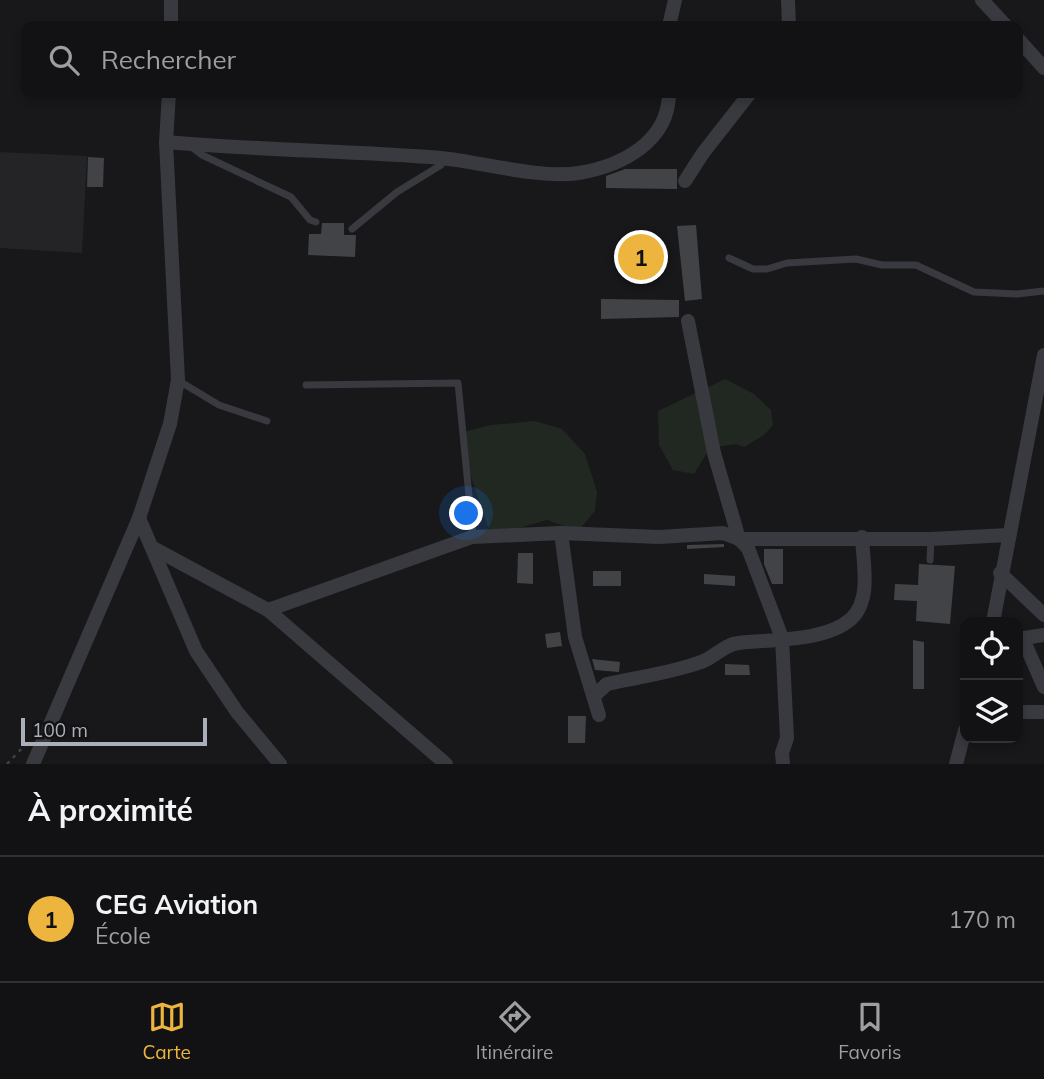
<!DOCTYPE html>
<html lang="fr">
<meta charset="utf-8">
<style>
:root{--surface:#121214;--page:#1b1b1d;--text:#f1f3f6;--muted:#9c9ea0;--line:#313234;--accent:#edb53d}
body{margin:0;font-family:Mulish,sans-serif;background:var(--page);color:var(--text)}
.controls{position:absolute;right:21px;bottom:21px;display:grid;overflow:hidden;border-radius:14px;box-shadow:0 4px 10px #0003}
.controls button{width:63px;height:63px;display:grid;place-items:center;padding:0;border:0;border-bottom:2px solid var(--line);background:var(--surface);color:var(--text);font:35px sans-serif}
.scale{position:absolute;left:21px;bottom:18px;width:186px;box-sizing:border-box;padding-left:7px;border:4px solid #abafba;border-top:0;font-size:19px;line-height:24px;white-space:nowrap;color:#abafba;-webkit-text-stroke:5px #131315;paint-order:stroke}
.you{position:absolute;left:467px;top:514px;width:24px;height:24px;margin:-18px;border:5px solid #fff;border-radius:50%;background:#1a73e8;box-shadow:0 0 0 10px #1a73e833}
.badge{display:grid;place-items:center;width:46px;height:46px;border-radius:50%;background:var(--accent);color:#111;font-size:23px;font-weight:700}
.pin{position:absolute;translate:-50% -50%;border:4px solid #fff;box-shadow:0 2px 7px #0006}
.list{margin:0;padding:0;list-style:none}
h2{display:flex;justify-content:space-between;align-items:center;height:91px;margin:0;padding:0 28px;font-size:30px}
h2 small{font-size:23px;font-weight:400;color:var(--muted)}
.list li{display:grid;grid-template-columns:46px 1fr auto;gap:21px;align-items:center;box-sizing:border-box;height:126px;padding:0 28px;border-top:2px solid var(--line)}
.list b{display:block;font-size:26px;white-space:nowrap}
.list p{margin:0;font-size:23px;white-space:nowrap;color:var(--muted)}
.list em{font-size:23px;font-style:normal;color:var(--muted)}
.icon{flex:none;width:38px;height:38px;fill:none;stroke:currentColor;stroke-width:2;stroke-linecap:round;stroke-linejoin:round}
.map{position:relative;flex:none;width:1044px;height:764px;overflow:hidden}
.search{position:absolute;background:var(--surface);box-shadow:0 4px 10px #0003;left:21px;right:21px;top:21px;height:77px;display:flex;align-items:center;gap:18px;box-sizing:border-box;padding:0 24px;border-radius:14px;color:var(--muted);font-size:26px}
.sheet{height:217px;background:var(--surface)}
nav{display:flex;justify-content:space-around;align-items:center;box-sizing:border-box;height:98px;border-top:2px solid var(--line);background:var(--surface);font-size:19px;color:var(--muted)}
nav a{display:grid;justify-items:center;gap:4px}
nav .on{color:var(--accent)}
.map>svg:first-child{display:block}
.built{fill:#242427}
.green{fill:#202821}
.building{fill:#424347}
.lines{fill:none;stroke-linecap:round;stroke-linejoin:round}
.path{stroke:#3f4146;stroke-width:2.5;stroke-dasharray:3.5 5;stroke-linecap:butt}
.service{stroke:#393a3f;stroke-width:7}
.minor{stroke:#393a3f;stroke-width:14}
</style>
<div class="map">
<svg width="1044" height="764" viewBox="0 0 1044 764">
<rect width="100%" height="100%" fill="#18181a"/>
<path class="built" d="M0,152L87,156L82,253L0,248Z"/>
<g class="green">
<path d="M725,379L754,394L771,410L773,425L764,435L744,447L736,444L710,448L694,474L673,470L659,445L658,411Z"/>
<path d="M535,421L562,429L585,454L597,492L595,511L578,531L547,520L515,529L489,530L465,459L463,432L490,425Z"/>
</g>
<g class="building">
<path d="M88,157L104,158L103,187H87Z"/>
<path d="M625,169H677V189L606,188V176Z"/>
<path d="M322,223H344V235H356L355,257L308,255L309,234H321Z"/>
<path d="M696,225L702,299L685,301L677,226Z"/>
<path d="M601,299L679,300V317L601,319Z"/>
<path d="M724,544V547L687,549V545Z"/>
<path d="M764,549H783V584H772L764,564Z"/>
<path d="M518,553H533V584L517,583Z"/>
<path d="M919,564L955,566L950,624L916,621L917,601L894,600L895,584L918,585Z"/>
<rect x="593" y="571" width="28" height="15"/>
<path d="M704,574L735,576V586L704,584Z"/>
<path d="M560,632L562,646L547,648L545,634Z"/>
<path d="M913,640L924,642V689H913Z"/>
<path d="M592,659L620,662L619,672L595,670Z"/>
<path d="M725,664L749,665L750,675H725Z"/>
<path d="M568,716H586L585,743H568Z"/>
</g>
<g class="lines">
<path class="path" d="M7,764L27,743"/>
<g class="service">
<path d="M190,146L202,155L291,197L310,220L316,222"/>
<path d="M352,229L397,192L441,165L445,159"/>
<path d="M729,258L753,269H767L787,263L856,259L882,265H916L974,292L1017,294L1044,291"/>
<path d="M179,381L219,405L267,421"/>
<path d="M306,385L458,383L473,537"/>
<path d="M930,560L931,539"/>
</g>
<g class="minor">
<path d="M788,0L789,26"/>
<path d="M982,0L1006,26"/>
<path d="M171,26V0"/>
<path d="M669,26L675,0"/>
<path d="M1018,39L1044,68"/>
<path d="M166,142C257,150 350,151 441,158C481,162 539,179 579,173C621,166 669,142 669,93"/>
<path d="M685,181L703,153L750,93"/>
<path d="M688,321L714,453L739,539L748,548L782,638L787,738L782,753L783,764"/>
<path d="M139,518L196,651L237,712L280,764"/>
<path d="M561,533L575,637L599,715"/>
<path d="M153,548L268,610L446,764"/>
<path d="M1000,573L1044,615"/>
<path d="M268,610L472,537L561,533L659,537L723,533L739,539H931L1008,535"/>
<path d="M993,622L1044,355"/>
<path d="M1018,639L1044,635"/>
<path d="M1023,639L1044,687"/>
<path d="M595,695L607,684C638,677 671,673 701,662C714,658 723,645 738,643C771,639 825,642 851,619C872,600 863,563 862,537"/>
<path d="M1018,712H1044"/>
<path d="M33,764L139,518L170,424L178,380L166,142L169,93"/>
<path d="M956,764L965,730"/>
</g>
</g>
</svg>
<div class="controls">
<button><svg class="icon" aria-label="locate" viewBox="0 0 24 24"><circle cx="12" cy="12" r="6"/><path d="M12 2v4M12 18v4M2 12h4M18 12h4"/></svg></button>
<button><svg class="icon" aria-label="layers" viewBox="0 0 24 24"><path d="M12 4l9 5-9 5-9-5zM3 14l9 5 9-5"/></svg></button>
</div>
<div class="scale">100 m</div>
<div class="you"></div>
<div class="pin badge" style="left:641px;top:257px">1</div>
<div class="search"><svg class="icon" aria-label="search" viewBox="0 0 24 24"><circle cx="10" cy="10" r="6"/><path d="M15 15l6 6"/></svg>Rechercher</div>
</div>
<section class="sheet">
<h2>À proximité<small></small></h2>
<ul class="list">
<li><span class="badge">1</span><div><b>CEG Aviation</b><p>École</p></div><em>170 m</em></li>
</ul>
</section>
<nav>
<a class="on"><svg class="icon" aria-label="map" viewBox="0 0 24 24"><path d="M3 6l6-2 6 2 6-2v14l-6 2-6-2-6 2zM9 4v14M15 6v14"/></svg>Carte</a>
<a><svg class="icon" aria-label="directions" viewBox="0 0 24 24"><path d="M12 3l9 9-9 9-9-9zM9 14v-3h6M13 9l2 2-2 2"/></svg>Itinéraire</a>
<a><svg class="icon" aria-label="saved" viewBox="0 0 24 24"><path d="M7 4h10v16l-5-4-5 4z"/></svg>Favoris</a>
</nav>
